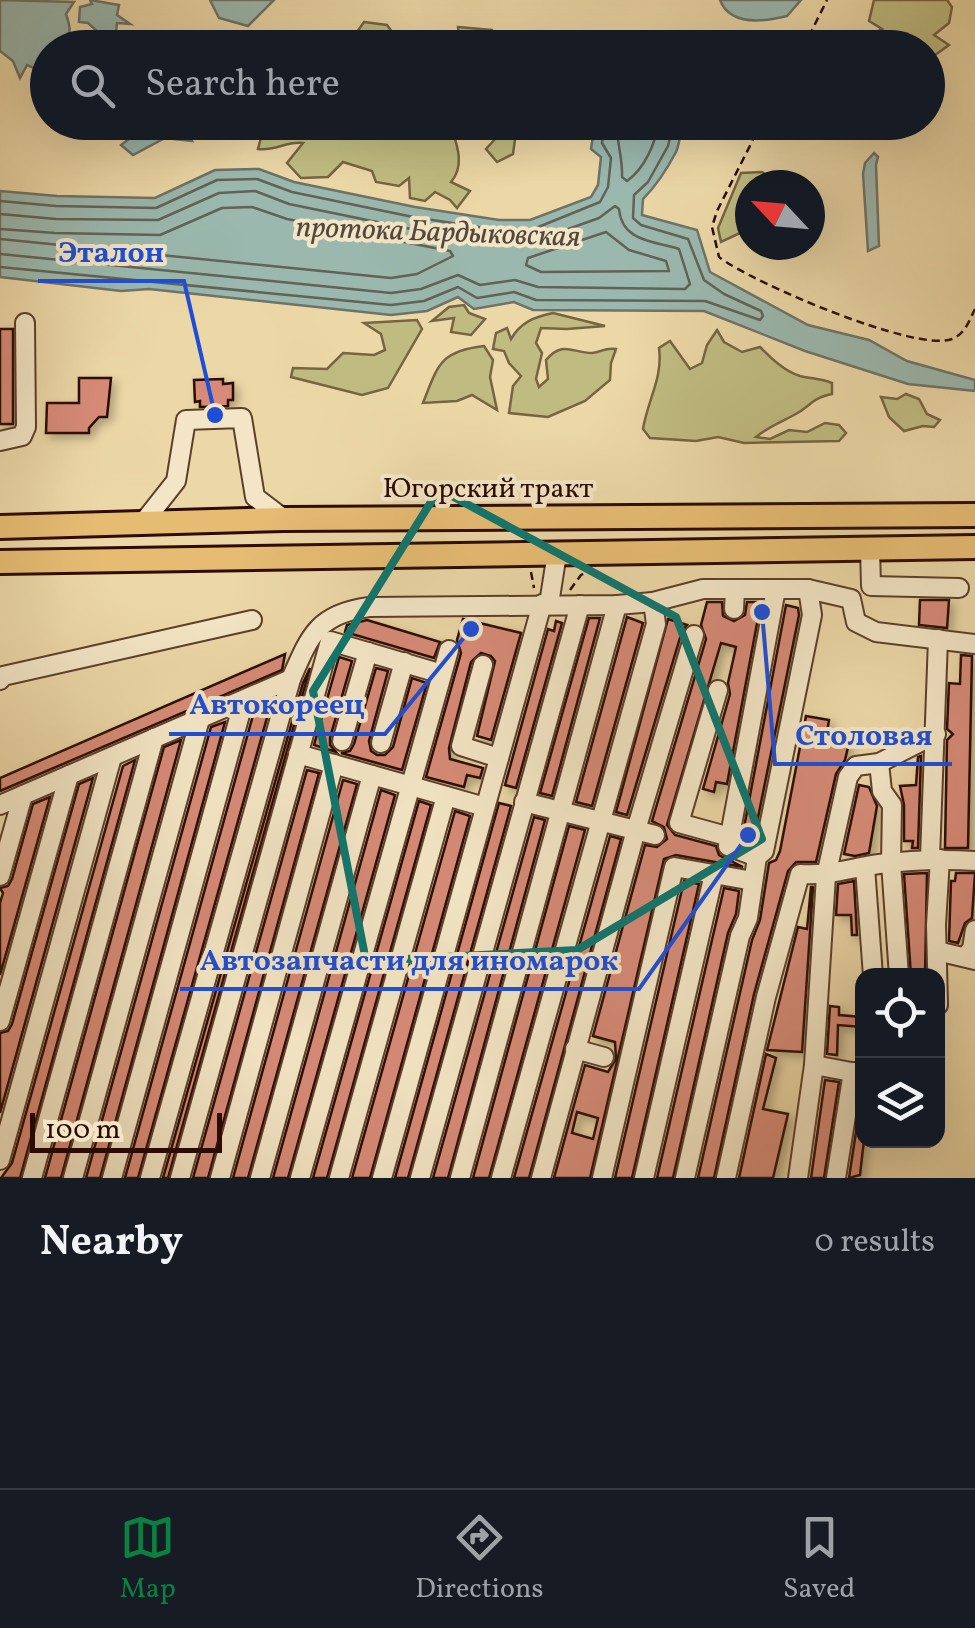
<!DOCTYPE html>
<meta charset="utf-8">
<style>
:root{--surface:#171b24;--page:#20242c;--text:#f1f3f6;--muted:#9ea1a6;--line:#363941;--accent:#0b8043}
body{margin:0;font-family:Vollkorn,serif;background:var(--page);color:var(--text)}
.controls{position:absolute;right:30px;bottom:30px;display:grid;overflow:hidden;border-radius:20px;box-shadow:0 10px 40px #0002}
.controls button{width:90px;height:90px;display:grid;place-items:center;padding:0;border:0;border-bottom:2px solid var(--line);background:var(--surface);color:var(--text);font:50px sans-serif}
.compass{position:absolute;left:735px;top:170px;width:90px;height:90px;border-radius:50%;background:var(--surface);box-shadow:0 10px 40px #0002;rotate:296deg}
.scale{position:absolute;left:30px;bottom:25px;width:192px;box-sizing:border-box;padding-left:10px;border:5px solid #2b0b02;border-top:0;font-size:28px;line-height:35px;white-space:nowrap;color:#2b0b02;-webkit-text-stroke:8px #f3e5c5;paint-order:stroke}
.list{margin:0;padding:0;list-style:none}
h2{display:flex;justify-content:space-between;align-items:center;height:130px;margin:0;padding:0 40px;font-size:42px}
h2 small{font-size:32px;font-weight:400;color:var(--muted)}
.icon{flex:none;width:55px;height:55px;fill:none;stroke:currentColor;stroke-width:2;stroke-linecap:round;stroke-linejoin:round}
.map{position:relative;flex:none;width:975px;height:1178px;overflow:hidden}
.search{position:absolute;background:var(--surface);box-shadow:0 10px 40px #0002;left:30px;right:30px;top:30px;height:110px;display:flex;align-items:center;gap:25px;box-sizing:border-box;padding:0 35px;border-radius:55px;color:var(--muted);font-size:38px}
.sheet{height:310px;background:var(--surface)}
nav{display:flex;justify-content:space-around;align-items:center;box-sizing:border-box;height:140px;border-top:2px solid var(--line);background:var(--surface);font-size:28px;color:var(--muted)}
nav a{display:grid;justify-items:center;gap:5px}
nav .on{color:var(--accent)}
.map>svg:first-child{display:block}
.green{fill:#c0bc81;stroke:#766442;stroke-width:2.5}
.water{fill:#9ab8ae;stroke:#6e7369;stroke-width:2.5}
.lines{fill:none;stroke-linecap:round;stroke-linejoin:round}
.shore{stroke:#626258;stroke-width:2.5}
.building{fill:#d68a77;stroke:#2b0b02;stroke-width:2.5;fill-rule:evenodd;filter:url(#shadow)}
.minor-casing{stroke:#5b3e2b;stroke-width:22}
.major-casing{stroke:#2b0b02;stroke-width:28}
.path{stroke:#2b0b02;stroke-width:2.5;stroke-dasharray:8 5;stroke-linecap:butt}
.minor{stroke:#f3e5c5;stroke-width:18}
.major{stroke:#e6bc73;stroke-width:22}
.marked{fill:none;stroke:#0f766e;stroke-width:8;stroke-linejoin:round}
.labels{text-anchor:middle;dominant-baseline:central;stroke-width:8;stroke-linejoin:round;paint-order:stroke}
.street-label{font-size:28px;fill:#2b0b02;stroke:#f3e5c5}
.water-label{font-size:30px;font-style:italic;fill:#52483e;stroke:#f3e5c5}
.leader{fill:none;stroke:#1d4ed8;stroke-width:4}
.callout-dot{fill:#1d4ed8;stroke:#f3e5c5;stroke-width:4}
.callout-label{font-size:30px;text-anchor:middle;font-weight:bold;fill:#1d4ed8;stroke:#f3e5c5;stroke-width:8;stroke-linejoin:round;paint-order:stroke}
</style>
<div class="map">
<svg width="975" height="1178" viewBox="0 0 975 1178">
<defs>
<filter id="shadow"><feDropShadow dx="4.5" dy="4.5" stdDeviation="5" flood-color="#0004"/></filter>
</defs>
<rect width="100%" height="100%" fill="#ecd7a6"/>
<filter id="stains"><feTurbulence type="fractalNoise" baseFrequency=".002" numOctaves="4"/><feColorMatrix values="0 0 0 0 .2 0 0 0 0 .09 0 0 0 0 .02 0 0 0 .5 -.17"/></filter>
<radialGradient id="worn" r=".72"><stop offset=".6" stop-color="#630" stop-opacity="0"/><stop offset="1" stop-color="#630" stop-opacity=".3"/></radialGradient>
<g class="green">
<path d="M874,0H947L952,7L949,23L934,35L949,45L928,60V48L862,47L861,40L882,29L869,21Z"/>
<path d="M364,22L387,25L403,47H359L354,36Z"/>
<path d="M458,27L492,30L498,40L493,47H460Z"/>
<path d="M295,123H450C456,142 466,165 451,182L470,191L457,208L450,200L435,192L425,201L410,198L409,178L399,186L376,182L372,171L343,162L328,177L301,178L287,163L303,143C286,141 276,151 258,149L262,134Z"/>
<path d="M484,123H497L501,130L516,132L513,154L497,162L486,149L496,138Z"/>
<path d="M762,172L772,180L771,185H750V220L744,221L740,233L721,242L718,228L741,173Z"/>
<path d="M464,305L469,313L485,319L471,335L451,332L454,318L432,321L449,307Z"/>
<path d="M553,313L605,326L567,329L541,328L536,343L542,353L536,379L539,387L548,379L546,360C563,340 572,353 592,353C602,352 605,347 616,349L611,363L610,380L585,401L548,417L509,413L513,386L521,376L509,363L504,351L493,349L496,333L507,328L511,339C521,322 534,317 553,313Z"/>
<path d="M417,320L422,329L388,388L362,395L291,377L293,368L327,369L343,353L374,355L385,350L381,334L364,323Z"/>
<path d="M717,330L724,342L742,352L760,347C771,358 784,371 800,376C812,379 820,378 832,383V394C809,399 812,406 794,415C781,422 768,427 756,437L770,439L789,430L807,432L825,423L839,425L846,433L839,441L744,443L718,437L696,441L650,438L643,429C648,399 663,378 659,348L670,341L690,369L702,363L707,345Z"/>
<path d="M484,346L493,360L490,377L497,410L472,395L457,401L423,403C438,365 440,351 484,346Z"/>
<path d="M906,394L919,399L927,414L940,420L934,427L923,426L904,431L889,417L881,397L897,399Z"/>
</g>
<g class="water">
<path d="M0,0L74,2L66,14C71,28 72,36 61,47L48,48L47,62L42,63L38,70L27,65L20,78L13,61L0,51Z"/>
<path d="M90,0L119,5L117,15L130,24L117,23L116,32L99,33L88,23L79,22L80,7L92,4Z"/>
<path d="M210,0H274L248,26L219,18Z"/>
<path d="M720,0H801L787,16C763,22 730,26 720,0Z"/>
<path d="M122,123H182L192,141L165,138L133,155L121,145L134,135Z"/>
<path d="M595,123H687C678,132 681,141 676,152C666,171 657,185 643,199L642,215L697,230L710,272L808,325L869,340L907,361L975,380V391L908,384L805,351L704,311L533,310L514,302L474,309L458,297L427,311L391,315L149,289L121,291L0,277V191L57,196L155,198L215,170L259,169L294,182L415,207L499,220H530L591,197L598,185L601,157L591,149Z"/>
<path d="M874,153L878,157L876,165L879,246L868,251L863,174L865,163Z"/>
</g>
<g class="lines">
<g class="shore">
<path d="M617,122C616,142 623,157 622,177L627,181C645,168 655,144 659,122"/>
<path d="M0,201L56,206L156,208L217,180L257,179L292,192L413,217L498,230H531L600,202L608,187L611,158L602,143L605,122"/>
<path d="M0,214L56,219L158,220L219,193L255,191L289,204L411,229L496,242L529,243L599,218L615,206L619,209C622,242 654,241 679,249L690,284L685,289L538,287L515,280L480,285L458,275L421,289L391,293L0,254"/>
<path d="M0,229L55,233L160,235L222,208L252,207L287,219L450,251L453,256L417,274L391,278L0,239"/>
<path d="M606,232L629,250L666,261L669,271L541,272L526,265L528,258Z"/>
<path d="M0,267L391,305L424,301L458,287L477,298L514,292L536,300L705,301L760,320L763,316L761,311L724,294L704,280L688,239L641,225L633,218L634,195L648,182L668,146L674,122"/>
</g>
</g>
<g class="building">
<rect x="0" y="329" width="13" height="95"/>
<path d="M79,378H111L107,417H99L89,428V433H46L47,403H79Z"/>
<path d="M223,379V384L233,383V400H228V406L200,407V401L195,402L194,380Z"/>
<path d="M920,600H949L947,628L919,625Z"/>
<path d="M707,602H722L723,616L734,621L745,615L747,602H761L727,784L716,782L714,792L703,789L730,694L728,683L736,647L721,643L667,825L675,835L716,846L719,855L743,867L676,855L664,859L590,1178H554L585,1065L608,1072L616,1059L615,1042L593,1036L645,845L657,847L667,839L664,827L652,821L706,639L701,625ZM577,1112L598,1118L593,1139L572,1133Z"/>
<path d="M786,605L798,608L799,615L753,842L742,838Z"/>
<path d="M627,617L643,623L592,806L576,802Z"/>
<path d="M589,618H600L552,796L540,793Z"/>
<path d="M463,619L521,633L491,740L477,736L495,661L491,656L481,653L471,662L449,748L450,759L483,768L480,778L467,775L464,787L426,777L461,653L457,640Z"/>
<path d="M668,619L687,625L682,631L627,815L616,812Z"/>
<path d="M367,620L440,642L434,658L345,632L347,625Z"/>
<path d="M556,621L562,623L516,788L505,785L548,629L554,631Z"/>
<path d="M285,654L282,670L0,791V778Z"/>
<path d="M961,655L972,656L968,848H945L947,740L953,734L947,729L949,683L960,684Z"/>
<path d="M339,657L352,661L330,738V745L336,752L314,745Z"/>
<path d="M310,668L168,1178H163L303,683Z"/>
<path d="M376,668L388,671L369,741L371,751L377,755H385L393,747L412,678L427,683L402,770L341,753L350,751L354,744Z"/>
<path d="M261,706L266,707L264,713L268,714L138,1178H125L255,708Z"/>
<path d="M806,716L829,720L826,738L849,743L845,760L836,774L816,862H796L788,871L754,994L714,1178H698L752,940L760,920L769,863L776,860L780,851Z"/>
<path d="M225,722L100,1178H86L211,727Z"/>
<path d="M181,740L61,1178H45L164,747Z"/>
<path d="M921,756L918,848H912L913,841H904V805L900,786L916,785L918,757Z"/>
<path d="M135,760L20,1178H1L12,1163L123,766Z"/>
<path d="M307,770L319,773L208,1178H193Z"/>
<path d="M93,778L0,1113V1033L8,1031L12,1024L79,784Z"/>
<path d="M343,780L357,784L248,1178H233Z"/>
<path d="M859,785L869,787L877,806L869,853L855,856L844,854Z"/>
<path d="M381,790L395,795L288,1178H273Z"/>
<path d="M50,797L0,975V903L3,893L0,888L8,886L12,879L33,804Z"/>
<path d="M419,801L431,805L327,1178H313Z"/>
<path d="M499,803L511,806L408,1178H395Z"/>
<path d="M455,811L470,816L370,1178H352Z"/>
<path d="M534,817L545,820L448,1178H433Z"/>
<path d="M569,826L585,830L489,1178H473Z"/>
<path d="M610,836L621,839L529,1178H514Z"/>
<path d="M927,873L925,976H911L904,874Z"/>
<path d="M956,873H975L972,918L965,923L958,943L949,941L951,881H955Z"/>
<path d="M684,881L699,884L632,1178H615Z"/>
<path d="M854,881L857,935H852L851,915H836L838,884Z"/>
<path d="M811,887H813L802,1052L767,1050L798,927L807,929Z"/>
<path d="M724,888L739,891L736,914L728,933L673,1178H657Z"/>
<path d="M830,1006L839,1007V1015L862,1017V1027L838,1025L837,1055L827,1054Z"/>
<path d="M766,1054L776,1058L763,1109L788,1114L773,1178H739Z"/>
<path d="M825,1080L839,1082L824,1178H811Z"/>
<path d="M862,1092L864,1140L860,1175L849,1178Z"/>
</g>
<g class="lines">
<defs>
<g id="minor">
<path d="M0,441L22,436L26,427L25,323"/>
<path d="M142,524L176,481L186,420L242,418L255,497L284,519"/>
<path d="M870,548L871,586L959,588"/>
<path d="M549,604L557,553"/>
<path d="M734,609L735,589"/>
<path d="M483,665L461,746L499,758"/>
<path d="M0,680L3,676L252,620"/>
<path d="M718,690L679,823L730,837"/>
<path d="M342,741L368,652"/>
<path d="M381,743L404,662"/>
<path d="M298,754L485,807"/>
<path d="M879,763L882,791L892,805L891,863L899,976"/>
<path d="M524,802L655,835"/>
<path d="M0,805L291,679"/>
<path d="M757,857L728,846L776,589"/>
<path d="M930,858L938,639"/>
<path d="M865,867L873,976"/>
<path d="M0,876L23,795"/>
<path d="M937,951L975,960"/>
<path d="M965,957L972,949L975,930"/>
<path d="M938,1005L936,925L940,859"/>
<path d="M0,1021L69,775"/>
<path d="M575,1049L604,1057"/>
<path d="M814,1065L862,1074"/>
<path d="M0,1160L112,757"/>
<path d="M32,1178L154,738"/>
<path d="M73,1178L200,719"/>
<path d="M112,1178L244,700"/>
<path d="M150,1178L291,679C310,635 318,614 369,607L617,605L653,602L703,589H808L851,599L856,622L876,632L975,644"/>
<path d="M180,1178L330,641L442,674"/>
<path d="M220,1178L334,764"/>
<path d="M260,1178L372,775"/>
<path d="M300,1178L449,650"/>
<path d="M339,1178L446,796"/>
<path d="M382,1178L542,604"/>
<path d="M420,1178L580,605"/>
<path d="M460,1178L617,605"/>
<path d="M501,1178L656,624L653,602"/>
<path d="M541,1178L636,830L694,635"/>
<path d="M602,1178L674,867L753,881"/>
<path d="M644,1178L714,874"/>
<path d="M685,1178L740,936L748,918L757,857L764,851L812,615L808,589"/>
<path d="M726,1178L766,997L800,874C829,876 851,868 879,864C912,860 942,859 975,861"/>
<path d="M798,1178L814,1065L826,876L848,777L856,766L879,763L936,734"/>
<path d="M836,1178L853,1072"/>
</g>
<g id="major">
<path d="M0,527L284,519L975,515"/>
<path d="M0,562L975,547"/>
</g>
</defs>
<use href="#minor" class="minor-casing"/>
<use href="#major" class="major-casing"/>
<g class="path">
<path d="M803,48L827,0"/>
<path d="M762,122L717,211L712,227L719,257C751,282 916,353 952,339C965,334 969,321 975,309"/>
<path d="M531,572L534,588"/>
<path d="M570,590L581,575L589,571"/>
</g>
<use href="#minor" class="minor"/>
<use href="#major" class="major"/>
</g>
<path class="marked" d="M439,489L676,617L762,839L577,950L366,961L313,691Z"/>
<g class="labels">
<g class="street-label">
<text x="488" y="489">Югорский тракт</text>
</g>
<g class="water-label">
<text transform="translate(438 233) rotate(2)">протока Бардыковская</text>
</g>
</g>
<path class="leader" d="M215 415L184 281H38M471 629L385 734H169M762 612L775 764H952M748 835L639 989H180"/>
<g class="callout-dot">
<circle cx="215" cy="415" r="10"/>
<circle cx="471" cy="629" r="10"/>
<circle cx="762" cy="612" r="10"/>
<circle cx="748" cy="835" r="10"/>
</g>
<g class="callout-label">
<text x="111" y="262">Эталон</text>
<text x="277" y="714">Автокореец</text>
<text x="864" y="745">Столовая</text>
<text x="409" y="970">Автозапчасти для иномарок</text>
</g>
<rect width="100%" height="100%" filter="url(#stains)"/>
<rect width="100%" height="100%" fill="url(#worn)"/>
</svg>
<div class="controls">
<button><svg class="icon" aria-label="locate" viewBox="0 0 24 24"><circle cx="12" cy="12" r="6"/><path d="M12 2v4M12 18v4M2 12h4M18 12h4"/></svg></button>
<button><svg class="icon" aria-label="layers" viewBox="0 0 24 24"><path d="M12 4l9 5-9 5-9-5zM3 14l9 5 9-5"/></svg></button>
</div>
<svg class="compass" viewBox="-18 -18 36 36"><path d="M0-13l5 13h-10z" fill="#e53935"/><path d="M0 13l5-13h-10z" fill="#9ea1a6"/></svg>
<div class="scale">100 m</div>
<div class="search"><svg class="icon" aria-label="search" viewBox="0 0 24 24"><circle cx="10" cy="10" r="6"/><path d="M15 15l6 6"/></svg>Search here</div>
</div>
<section class="sheet">
<h2>Nearby<small>0 results</small></h2>
<ul class="list">
</ul>
</section>
<nav>
<a class="on"><svg class="icon" aria-label="map" viewBox="0 0 24 24"><path d="M3 6l6-2 6 2 6-2v14l-6 2-6-2-6 2zM9 4v14M15 6v14"/></svg>Map</a>
<a><svg class="icon" aria-label="directions" viewBox="0 0 24 24"><path d="M12 3l9 9-9 9-9-9zM9 14v-3h6M13 9l2 2-2 2"/></svg>Directions</a>
<a><svg class="icon" aria-label="saved" viewBox="0 0 24 24"><path d="M7 4h10v16l-5-4-5 4z"/></svg>Saved</a>
</nav>
